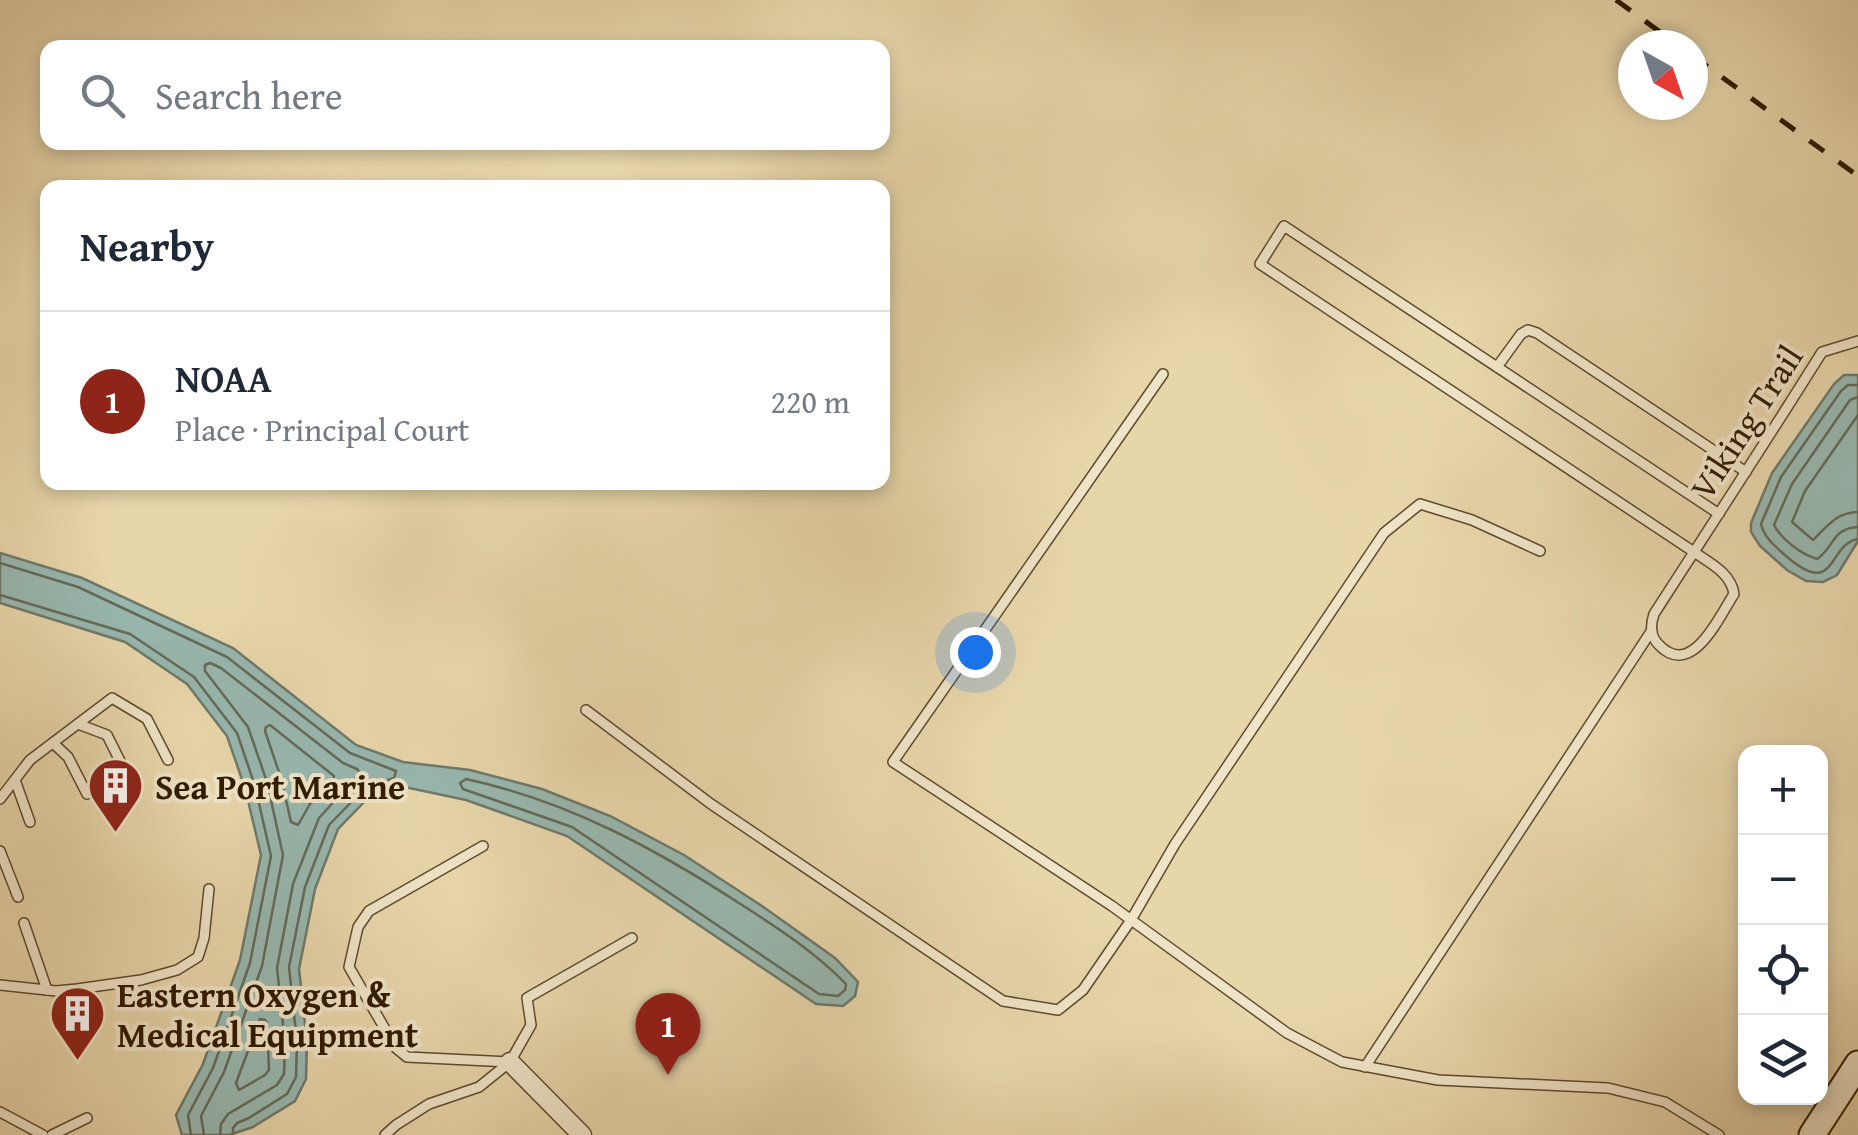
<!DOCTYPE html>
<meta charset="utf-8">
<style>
:root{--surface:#fff;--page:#f2f2f3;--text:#1f2937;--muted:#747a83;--line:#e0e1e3;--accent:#8f2418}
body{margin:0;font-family:"Gentium Book Plus",serif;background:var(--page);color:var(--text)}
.controls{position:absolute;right:30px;bottom:30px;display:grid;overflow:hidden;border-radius:20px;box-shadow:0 5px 15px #0003}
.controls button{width:90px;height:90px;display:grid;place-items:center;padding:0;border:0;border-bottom:2px solid var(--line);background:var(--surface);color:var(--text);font:50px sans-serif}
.compass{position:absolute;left:1618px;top:30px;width:90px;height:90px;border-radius:50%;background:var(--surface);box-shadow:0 5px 15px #0003;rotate:140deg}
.you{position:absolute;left:975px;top:652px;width:35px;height:35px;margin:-25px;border:8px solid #fff;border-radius:50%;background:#1a73e8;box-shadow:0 0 0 15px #1a73e833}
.badge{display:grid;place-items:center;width:65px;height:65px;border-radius:50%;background:var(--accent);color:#fff;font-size:32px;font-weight:700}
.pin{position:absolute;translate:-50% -82px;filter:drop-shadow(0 2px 5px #0008)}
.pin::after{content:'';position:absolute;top:52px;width:35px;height:30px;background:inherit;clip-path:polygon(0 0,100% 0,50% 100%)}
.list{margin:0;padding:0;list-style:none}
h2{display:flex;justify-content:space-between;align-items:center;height:130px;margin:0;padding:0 40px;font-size:42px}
h2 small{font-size:32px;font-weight:400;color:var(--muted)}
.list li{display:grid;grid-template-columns:65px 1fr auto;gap:30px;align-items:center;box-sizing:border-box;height:180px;padding:0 40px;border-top:2px solid var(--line)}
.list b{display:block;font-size:38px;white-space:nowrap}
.list p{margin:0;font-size:32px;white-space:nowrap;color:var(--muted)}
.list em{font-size:32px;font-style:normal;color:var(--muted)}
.icon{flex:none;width:55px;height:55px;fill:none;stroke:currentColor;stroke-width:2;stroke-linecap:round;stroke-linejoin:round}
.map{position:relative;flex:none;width:1858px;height:1135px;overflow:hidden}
.search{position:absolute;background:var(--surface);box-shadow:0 5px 15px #0003;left:40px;top:40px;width:850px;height:110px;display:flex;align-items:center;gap:25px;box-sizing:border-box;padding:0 35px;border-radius:20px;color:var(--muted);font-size:38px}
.panel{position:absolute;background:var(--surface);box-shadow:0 5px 15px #0003;left:40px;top:180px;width:850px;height:310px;border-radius:20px}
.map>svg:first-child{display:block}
.water{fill:#98b8b0;stroke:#6e796a;stroke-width:2.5}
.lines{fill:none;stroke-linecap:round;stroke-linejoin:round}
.shore{stroke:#646a58;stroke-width:2.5}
.lane-casing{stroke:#5e4a2b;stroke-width:12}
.street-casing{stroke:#5e4a2b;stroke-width:21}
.secondary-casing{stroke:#301b00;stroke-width:29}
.lane{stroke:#f0e4c8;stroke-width:9}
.street{stroke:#f0e4c8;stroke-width:18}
.secondary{stroke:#f0e4c8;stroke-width:25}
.rail{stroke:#301b00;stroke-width:5;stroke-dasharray:18 18;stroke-linecap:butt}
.labels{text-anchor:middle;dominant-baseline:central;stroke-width:8;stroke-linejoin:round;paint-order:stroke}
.street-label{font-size:35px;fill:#301b00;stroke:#f0e4c8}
.poi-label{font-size:35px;font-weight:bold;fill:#301b00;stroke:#f0e4c8;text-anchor:start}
</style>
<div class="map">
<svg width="1858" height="1135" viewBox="0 0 1858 1135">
<rect width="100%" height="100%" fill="#e8d6ab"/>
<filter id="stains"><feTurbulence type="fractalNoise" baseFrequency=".002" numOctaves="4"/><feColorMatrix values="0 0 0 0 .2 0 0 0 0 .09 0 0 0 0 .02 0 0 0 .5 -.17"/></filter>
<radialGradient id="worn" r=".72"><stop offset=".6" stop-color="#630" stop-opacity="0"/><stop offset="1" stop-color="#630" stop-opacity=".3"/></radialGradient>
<g class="water">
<path d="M1844,375H1858V541L1837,575L1823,582L1806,581L1787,570L1760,546L1751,532V523L1772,473L1834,384Z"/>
<path d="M0,553L82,578L233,648L356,745L403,762L470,770L542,789L610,816L684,855L762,906L835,958L858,982L855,996L843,1006L816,1004L567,836L466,800L400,786L370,796L338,829L315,889L299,969L307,1042L306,1079L295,1101L253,1127L229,1135H182L176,1115L203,1064L240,960L261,855L245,788L227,736L187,684L125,642L0,603Z"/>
</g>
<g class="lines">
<g class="shore">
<path d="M1858,385H1848L1841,391L1781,477L1761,524C1765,539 1775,546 1786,556C1837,600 1827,544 1858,539"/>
<path d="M1858,397L1850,400L1792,484L1774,525C1782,540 1801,554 1817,559C1834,548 1832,528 1858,527"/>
<path d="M1858,415L1805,491L1792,522L1813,540C1828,526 1835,513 1858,512"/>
<path d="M0,563L78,587L227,657L350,753L396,771L394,778L364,789L329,825L305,887L289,967L297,1042L296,1077L287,1094L249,1118L237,1123L233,1128V1135"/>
<path d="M0,595L130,634L194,677L237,733L255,786L271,856L250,963L213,1068L188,1115L191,1135"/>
<path d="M270,725L334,776L333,781L310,804L298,825L291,822L281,778L265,731L266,727Z"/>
<path d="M466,779C568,801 656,849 742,905C778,928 816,953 846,984L845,990L838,996L819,994L572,827L463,789L460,783Z"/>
<path d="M260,1019L265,1020L267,1023L269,1070L265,1075L239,1090L236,1083Z"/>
<path d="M204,1135L201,1116L224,1072L262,966L283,855L267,782L248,727L205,671V665L210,663L221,668L343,763L357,769L360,773L319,818L293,884L277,968L285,1043L284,1074L277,1085L228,1114L221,1124L220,1135"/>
</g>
<defs>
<g id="lane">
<path d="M1497,367L1521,334L1528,330L1537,333L1746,472"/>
<path d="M1163,374L893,762L1112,906L1287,1033L1342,1062L1438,1080L1608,1088L1665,1102L1719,1135"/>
<path d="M1719,514L1284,226L1260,264L1694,552C1710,563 1731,573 1734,594C1719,617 1692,679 1659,645C1650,636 1650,626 1654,614C1710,527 1767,440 1822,352L1858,341"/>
<path d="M586,710L711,804L1003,1001L1058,1010L1083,990L1131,920L1175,844L1384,533L1420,504L1472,520L1540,551"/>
<path d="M78,724L107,735L131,783"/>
<path d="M53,743L68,757L87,794"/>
<path d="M15,780L30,822"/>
<path d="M0,799L30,760L112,698L147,719L168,760"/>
<path d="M483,846L369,911L358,927L349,967L396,1048L407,1057L510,1062"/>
<path d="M0,851L18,897"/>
<path d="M24,923L47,990"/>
<path d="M0,985L56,991L77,989L141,980L177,970L198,957L204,938L209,889"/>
<path d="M1365,1067L1652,630"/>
<path d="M0,1112L43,1135"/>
<path d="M52,1135L87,1118"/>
<path d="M385,1135L396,1125L429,1104L479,1087L510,1062L531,1025L527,998L632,938"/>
</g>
<path id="street" d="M510,1062L582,1135"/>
<path id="secondary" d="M1812,1135L1858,1064"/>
</defs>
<use href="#lane" class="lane-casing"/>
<use href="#street" class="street-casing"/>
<use href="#secondary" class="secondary-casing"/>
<use href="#lane" class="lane"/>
<use href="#street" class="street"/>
<use href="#secondary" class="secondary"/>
<g class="rail">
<path d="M1616,0L1678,45"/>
<path d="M1693,56L1858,176"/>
</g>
</g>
<defs>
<symbol id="building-pin" viewBox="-11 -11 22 30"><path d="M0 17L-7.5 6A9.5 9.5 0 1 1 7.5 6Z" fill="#8f2418" stroke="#f0e4c8"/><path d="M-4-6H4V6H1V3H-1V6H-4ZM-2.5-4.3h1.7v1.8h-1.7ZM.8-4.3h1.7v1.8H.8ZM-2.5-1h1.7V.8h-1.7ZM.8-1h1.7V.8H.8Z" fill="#fff"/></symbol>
</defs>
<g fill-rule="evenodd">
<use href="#building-pin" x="84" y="754" width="63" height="86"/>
<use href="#building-pin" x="46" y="982" width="63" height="86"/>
</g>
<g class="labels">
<g class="street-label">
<text transform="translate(1746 422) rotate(-57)">Viking Trail</text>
</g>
<g class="poi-label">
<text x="155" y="786">Sea Port Marine</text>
<text x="117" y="994">Eastern Oxygen &amp;<tspan x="117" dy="40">Medical Equipment</tspan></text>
</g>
</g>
<rect width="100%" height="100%" filter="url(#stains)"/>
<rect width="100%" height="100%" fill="url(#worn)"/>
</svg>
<div class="controls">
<button>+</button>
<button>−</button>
<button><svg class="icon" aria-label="locate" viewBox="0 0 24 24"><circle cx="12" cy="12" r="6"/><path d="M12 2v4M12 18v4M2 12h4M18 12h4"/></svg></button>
<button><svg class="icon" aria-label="layers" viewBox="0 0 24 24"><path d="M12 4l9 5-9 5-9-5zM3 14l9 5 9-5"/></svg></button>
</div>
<svg class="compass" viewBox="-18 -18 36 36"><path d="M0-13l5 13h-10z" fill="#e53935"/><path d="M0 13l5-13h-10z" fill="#747a83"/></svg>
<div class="you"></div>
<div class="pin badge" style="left:668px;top:1075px">1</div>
<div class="search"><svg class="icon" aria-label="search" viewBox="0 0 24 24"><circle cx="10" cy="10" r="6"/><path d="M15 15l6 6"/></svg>Search here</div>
<section class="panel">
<h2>Nearby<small></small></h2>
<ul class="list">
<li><span class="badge">1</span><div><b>NOAA</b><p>Place · Principal Court</p></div><em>220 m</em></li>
</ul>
</section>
</div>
